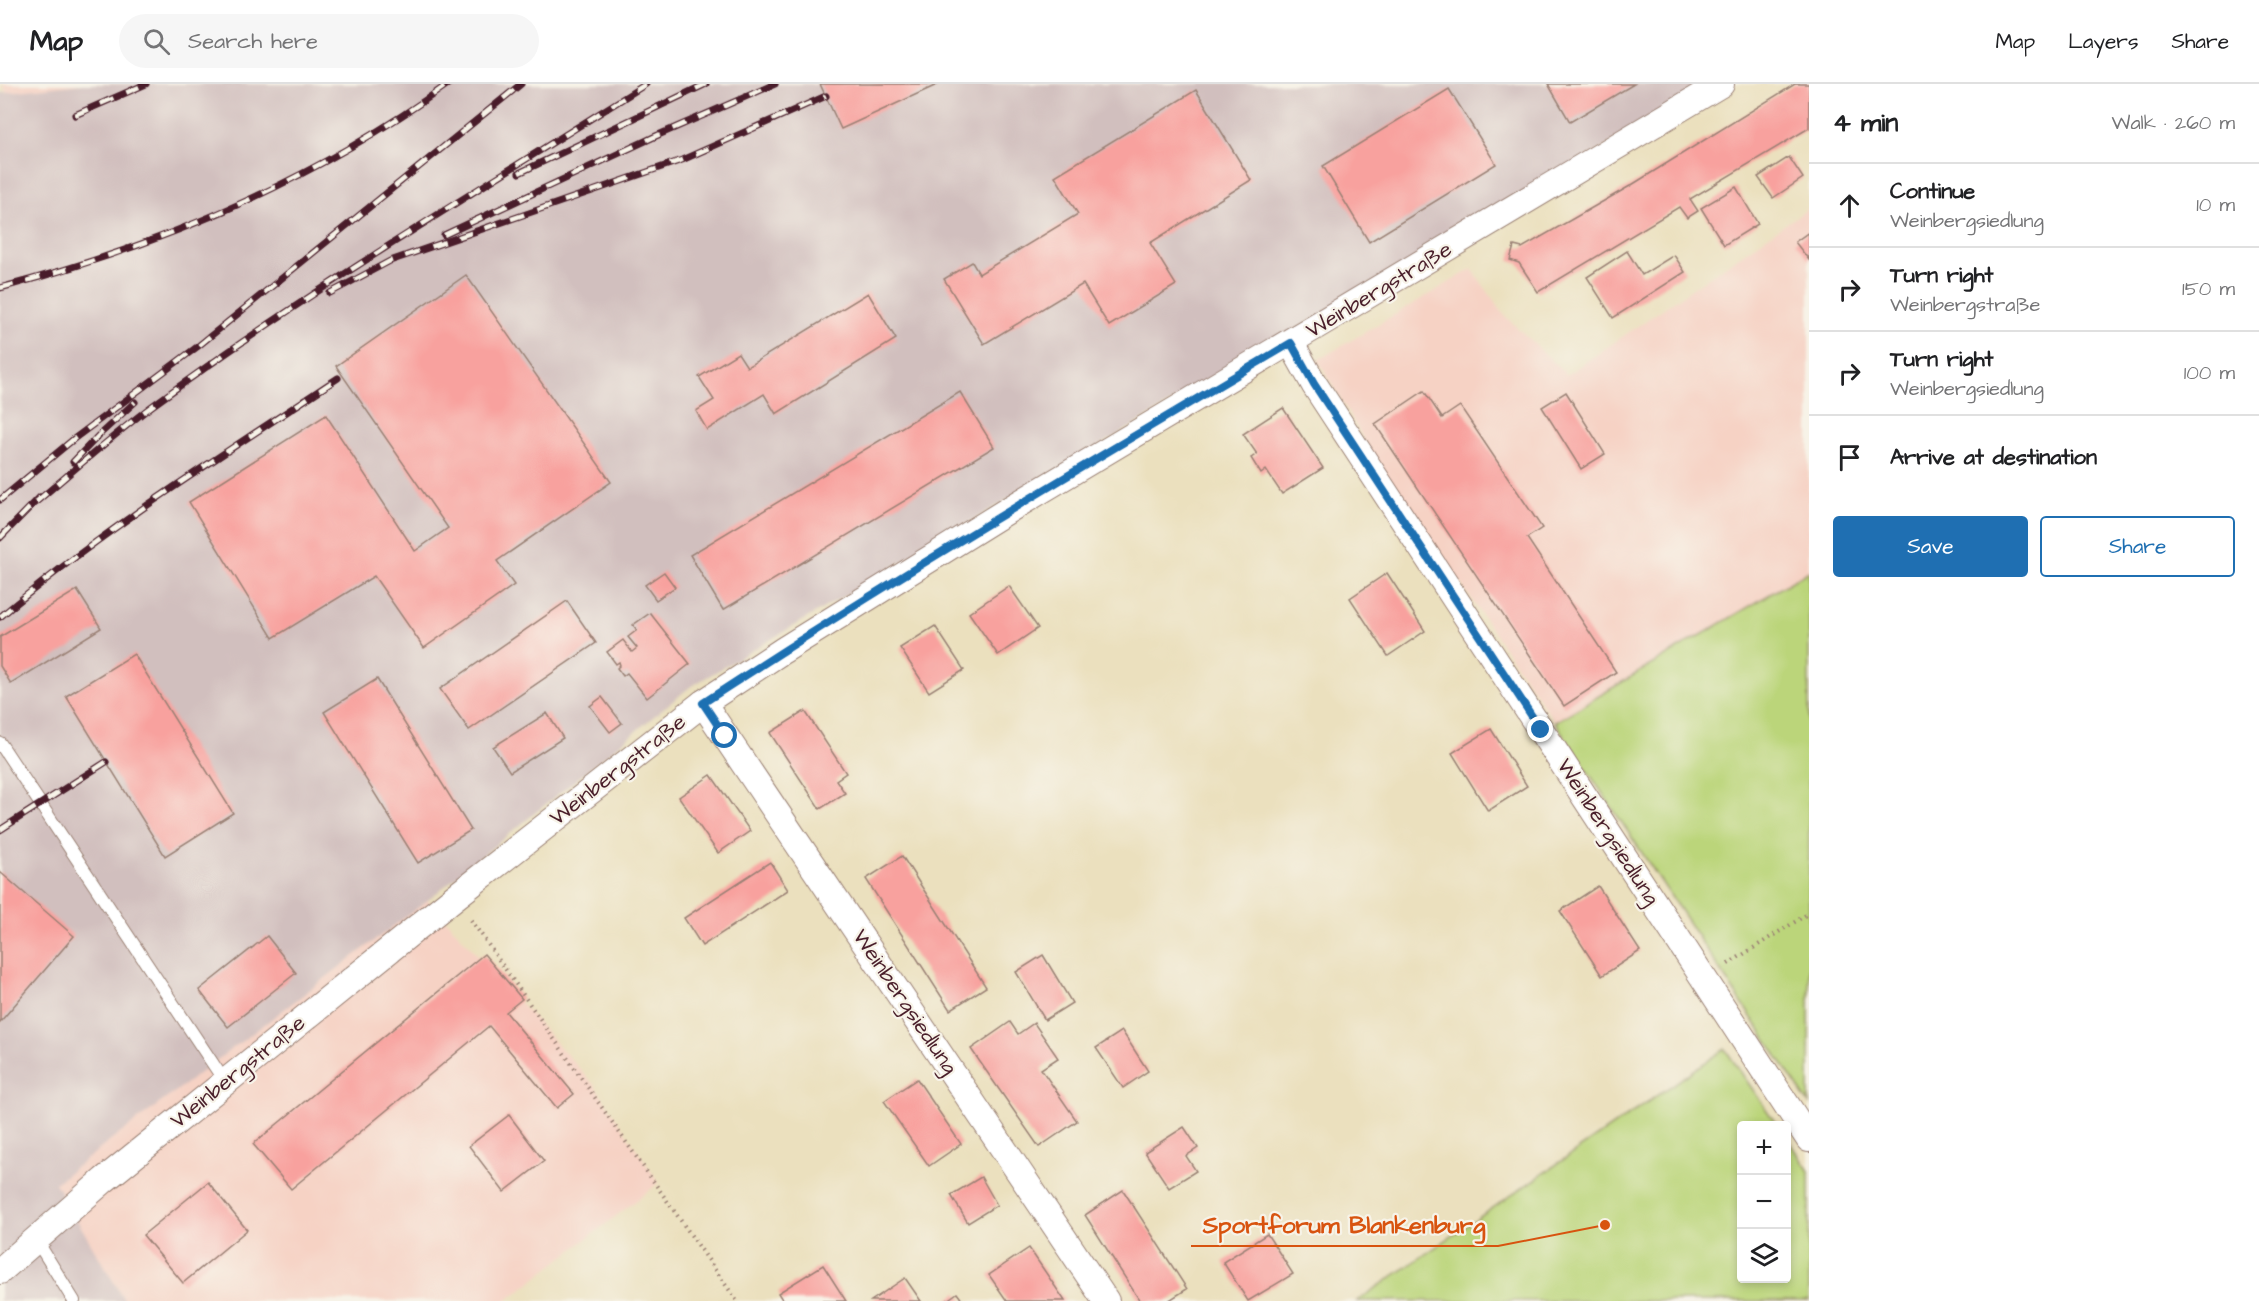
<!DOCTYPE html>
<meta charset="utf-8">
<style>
:root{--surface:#fff;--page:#f6f6f6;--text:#202124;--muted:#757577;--line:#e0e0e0;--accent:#1f6fb2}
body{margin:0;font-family:"Architects Daughter",sans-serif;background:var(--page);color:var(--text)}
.controls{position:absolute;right:18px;bottom:18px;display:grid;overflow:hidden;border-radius:6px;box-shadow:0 3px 9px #0003}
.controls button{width:54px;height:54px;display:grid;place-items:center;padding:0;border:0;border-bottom:2px solid var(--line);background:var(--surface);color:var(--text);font:30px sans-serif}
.stop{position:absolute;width:18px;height:18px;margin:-14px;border:4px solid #1f6fb2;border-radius:50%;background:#fff}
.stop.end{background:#1f6fb2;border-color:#fff;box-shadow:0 2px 6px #0008}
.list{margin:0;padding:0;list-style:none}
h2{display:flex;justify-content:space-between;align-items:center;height:78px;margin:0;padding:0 24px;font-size:26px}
h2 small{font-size:20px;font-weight:400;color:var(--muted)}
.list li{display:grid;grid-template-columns:39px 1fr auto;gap:18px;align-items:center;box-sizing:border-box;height:84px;padding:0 24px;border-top:2px solid var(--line)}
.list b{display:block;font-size:22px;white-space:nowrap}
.list p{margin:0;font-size:20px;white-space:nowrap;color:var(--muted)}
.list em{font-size:20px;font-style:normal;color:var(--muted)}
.actions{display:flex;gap:12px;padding:18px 24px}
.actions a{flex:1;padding:14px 0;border:2px solid var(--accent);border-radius:6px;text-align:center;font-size:21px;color:var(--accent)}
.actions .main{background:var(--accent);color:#fff}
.icon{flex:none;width:33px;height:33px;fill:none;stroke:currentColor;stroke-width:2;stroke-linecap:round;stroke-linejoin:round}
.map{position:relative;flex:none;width:1809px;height:1217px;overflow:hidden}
header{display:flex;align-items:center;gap:36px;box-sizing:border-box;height:84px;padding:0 30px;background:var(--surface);border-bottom:2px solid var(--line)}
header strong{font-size:28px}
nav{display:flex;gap:33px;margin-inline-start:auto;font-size:21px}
.search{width:420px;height:54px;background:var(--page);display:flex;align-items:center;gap:15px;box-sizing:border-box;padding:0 21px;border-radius:33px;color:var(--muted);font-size:22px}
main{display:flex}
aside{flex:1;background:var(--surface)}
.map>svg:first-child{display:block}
.built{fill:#f6d2c4}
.industrial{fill:#d1bfbe}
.green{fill:#bbd57a;stroke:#827a52;stroke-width:1.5}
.building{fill:#f8a19e}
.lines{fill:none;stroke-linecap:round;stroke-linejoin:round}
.service-casing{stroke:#9a8074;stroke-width:14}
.minor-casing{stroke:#9a8074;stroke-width:28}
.path{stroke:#9a8074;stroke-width:4;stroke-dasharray:1.5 4.5;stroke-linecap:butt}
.service{stroke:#fff;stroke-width:12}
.minor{stroke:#fff;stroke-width:26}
.rail-casing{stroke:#4a1f2b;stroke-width:7}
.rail{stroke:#f7f3e8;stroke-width:4.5;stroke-dasharray:14;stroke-linecap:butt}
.route{stroke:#1f6fb2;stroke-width:8}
.labels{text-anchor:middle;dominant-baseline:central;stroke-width:4.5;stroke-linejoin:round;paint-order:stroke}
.street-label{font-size:22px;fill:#4a1f2b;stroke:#f7f3e8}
.leader{fill:none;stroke:#d8530f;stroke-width:2}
.callout-dot{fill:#d8530f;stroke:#f7f3e8;stroke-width:2}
.callout-label{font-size:24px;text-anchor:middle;font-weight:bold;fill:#d8530f;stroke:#f7f3e8;stroke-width:4.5;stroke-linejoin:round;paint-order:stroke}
</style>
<header>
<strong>Map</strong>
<div class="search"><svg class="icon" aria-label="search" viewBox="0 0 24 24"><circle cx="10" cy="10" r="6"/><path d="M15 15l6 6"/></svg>Search here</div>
<nav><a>Map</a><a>Layers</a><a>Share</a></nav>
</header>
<main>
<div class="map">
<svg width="1809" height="1217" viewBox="0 0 1809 1217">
<rect width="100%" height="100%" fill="#f7f3e8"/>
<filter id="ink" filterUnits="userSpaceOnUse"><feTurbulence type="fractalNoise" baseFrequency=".0167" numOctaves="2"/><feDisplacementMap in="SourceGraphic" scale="12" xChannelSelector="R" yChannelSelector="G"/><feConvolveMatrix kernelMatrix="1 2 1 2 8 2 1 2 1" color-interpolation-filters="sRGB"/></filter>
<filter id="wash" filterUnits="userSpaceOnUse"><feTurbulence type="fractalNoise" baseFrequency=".008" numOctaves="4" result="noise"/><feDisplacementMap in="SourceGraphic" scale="24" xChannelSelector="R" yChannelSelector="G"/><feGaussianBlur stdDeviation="1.35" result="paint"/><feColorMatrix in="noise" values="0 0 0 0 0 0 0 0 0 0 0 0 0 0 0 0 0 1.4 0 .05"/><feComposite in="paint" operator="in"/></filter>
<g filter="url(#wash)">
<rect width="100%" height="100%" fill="#ebe0be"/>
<g class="built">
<path d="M3,0H83L6,9Z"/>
<path d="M1809,124V487L1555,638L1374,373L1318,276L1472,185L1505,232L1567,291Z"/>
<path d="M428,816L595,1002L659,1099L506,1217H125L54,1099Z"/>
</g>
<path class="industrial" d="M83,0H1712L690,603L428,816L55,1099L125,1217H0V9Z"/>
<g class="green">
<path d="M1809,487V1020L1555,638Z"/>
<path d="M1725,965L1777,1041L1742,1042V1194H1786L1787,1055L1809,1087V1217H1357Z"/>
</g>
<g id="blocks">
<g class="building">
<path d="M820,0H939L841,45Z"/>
<path d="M1548,0H1634L1570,38Z"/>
<path d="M1795,0H1809V44L1690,115L1698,127L1687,134L1679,123L1538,208L1519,179L1510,176L1514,162L1522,164L1630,102Z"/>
<path d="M1449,5L1496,80L1369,158L1323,82Z"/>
<path d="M1196,6L1251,96L1150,159L1176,201L1109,242L1083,200L984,260L944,195L972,178L979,190L1078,130L1055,92Z"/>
<path d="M1789,73L1803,94L1773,114L1758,93Z"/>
<path d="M1736,103L1758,140L1724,161L1701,124Z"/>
<path d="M1809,148V176L1795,158Z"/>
<path d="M1627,167L1642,191L1674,171L1685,188L1613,234L1587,193Z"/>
<path d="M466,191L611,398L497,477L514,501L424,564L374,492L273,554L189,418L326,331L415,467L448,444L336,282Z"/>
<path d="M868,209L896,255L776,330L764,310L707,346L696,327L714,316L699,293L738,269L747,283Z"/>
<path d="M1424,307L1442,334L1460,322L1542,444L1527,454L1616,588L1564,622L1375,340Z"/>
<path d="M960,308L994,363L723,526L690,471Z"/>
<path d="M1566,308L1605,370L1581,385L1542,323Z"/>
<path d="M1283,324L1323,384L1282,410L1266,386L1261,390L1251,374L1257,370L1243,350Z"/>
<path d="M664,488L675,503L656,516L645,501Z"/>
<path d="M1387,489L1425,547L1388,572L1350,514Z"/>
<path d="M1009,502L1038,544L998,571L969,529Z"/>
<path d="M77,506L101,544L11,600L0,582V553Z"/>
<path d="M567,517L596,559L469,646L440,605Z"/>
<path d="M650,529L690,580L647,614L627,589L623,592L617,584L620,581L619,578L616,580L607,568L623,556L632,568L637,564L628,553L637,546L633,541Z"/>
<path d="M935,542L964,586L929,608L900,564Z"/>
<path d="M134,570L233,729L165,772L66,612Z"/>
<path d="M377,595L471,746L418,779L324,628Z"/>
<path d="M602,613L622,639L610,648L590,622Z"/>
<path d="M805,627L846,689L836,696L845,709L820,725L770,649Z"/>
<path d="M547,629L563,654L510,688L493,663Z"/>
<path d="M1491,645L1527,702L1488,727L1452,669Z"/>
<path d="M711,691L750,747L718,769L679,713Z"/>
<path d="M902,772L986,903L950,926L866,795Z"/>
<path d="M770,778L788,806L702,862L684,834Z"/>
<path d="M0,788L74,852L0,938Z"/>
<path d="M1598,802L1640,867L1602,892L1560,827Z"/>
<path d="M267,852L296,889L228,943L199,906Z"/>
<path d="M484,870L522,915L506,928L574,1010L557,1024L489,942L291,1105L253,1060Z"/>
<path d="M1043,871L1072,919L1045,936L1016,888Z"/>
<path d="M1010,938L1018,950L1034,939L1058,974L1041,985L1077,1037L1039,1063L971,965Z"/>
<path d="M1122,947L1148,987L1123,1004L1096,964Z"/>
<path d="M917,995L961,1060L929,1082L884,1017Z"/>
<path d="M509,1031L544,1077L504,1108L469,1062Z"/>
<path d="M1184,1043L1198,1064L1186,1072L1196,1087L1169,1104L1145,1068Z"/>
<path d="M981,1093L997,1121L968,1139L951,1111Z"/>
<path d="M208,1098L247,1146L183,1199L143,1151Z"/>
<path d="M1123,1106L1187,1205L1168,1217H1140L1085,1131Z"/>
<path d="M1267,1150L1293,1190L1248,1217L1223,1178Z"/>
<path d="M1029,1164L1065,1217H1007L989,1191Z"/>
<path d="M823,1181L846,1217H783L778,1209Z"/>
<path d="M905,1194L921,1217H871Z"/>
<path d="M957,1209L963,1217H946Z"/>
</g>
</g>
</g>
<g filter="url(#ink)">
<use href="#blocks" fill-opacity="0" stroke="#9a8074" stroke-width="1.5"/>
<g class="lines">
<defs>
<g id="service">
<path d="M0,659L225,998"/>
<path d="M35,1154L74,1217"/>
</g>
<g id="minor">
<path d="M1291,259L1314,300L1809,1055"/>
<path d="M703,619L1106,1217"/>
<path d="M0,1187L104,1096L455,813L703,619L782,567L1010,425L1721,0"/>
</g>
</defs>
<use href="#service" class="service-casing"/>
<use href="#minor" class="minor-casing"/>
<g class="path">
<path d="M471,836L737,1217"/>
<path d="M1728,880L1809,829"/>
</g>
<use href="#service" class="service"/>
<use href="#minor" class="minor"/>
<defs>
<g id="rail">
<path d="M75,31L146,0"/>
<path d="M519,89L706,0"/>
<path d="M444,151L656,52L775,0"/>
<path d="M0,204C159,162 314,97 448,0"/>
<path d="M330,209L390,177L682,76L826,12"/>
<path d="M73,378L99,351L135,318"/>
<path d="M0,416L75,354L197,263L521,0"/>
<path d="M36,418C74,386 112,352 152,322C310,206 480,105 646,0"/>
<path d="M0,454L40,413"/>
<path d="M0,533C105,444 224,370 338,294"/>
<path d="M0,746L106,678"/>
</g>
</defs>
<use href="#rail" class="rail-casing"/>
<use href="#rail" class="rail"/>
</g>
</g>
<g class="lines" filter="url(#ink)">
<path class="route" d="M725,652L703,619C895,493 1093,376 1291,259L1314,300L1541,646"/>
</g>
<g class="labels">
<g class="street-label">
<text transform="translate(1379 206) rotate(-31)">Weinbergstraße</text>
<text transform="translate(618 686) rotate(-38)">Weinbergstraße</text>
<text transform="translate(1608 748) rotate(57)">Weinbergsiedlung</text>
<text transform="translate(905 918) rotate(56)">Weinbergsiedlung</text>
<text transform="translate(238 988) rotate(-39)">Weinbergstraße</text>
</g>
</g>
<path class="leader" d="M1605 1141L1498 1162H1191"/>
<circle class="callout-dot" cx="1605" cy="1141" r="6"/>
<g class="callout-label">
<text x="1344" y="1149">Sportforum Blankenburg</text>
</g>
</svg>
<div class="controls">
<button>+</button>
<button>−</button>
<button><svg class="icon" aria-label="layers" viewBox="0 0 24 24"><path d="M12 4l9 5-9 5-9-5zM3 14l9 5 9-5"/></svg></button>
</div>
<div class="stop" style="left:725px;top:652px"></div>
<div class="stop end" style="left:1541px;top:646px"></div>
</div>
<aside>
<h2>4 min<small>Walk · 260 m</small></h2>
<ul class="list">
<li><svg class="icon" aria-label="ahead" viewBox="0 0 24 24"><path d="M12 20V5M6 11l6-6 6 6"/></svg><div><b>Continue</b><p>Weinbergsiedlung</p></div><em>10 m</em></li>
<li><svg class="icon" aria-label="right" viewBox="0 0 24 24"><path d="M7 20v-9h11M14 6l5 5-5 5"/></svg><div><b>Turn right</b><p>Weinbergstraße</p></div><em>150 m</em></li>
<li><svg class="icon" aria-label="right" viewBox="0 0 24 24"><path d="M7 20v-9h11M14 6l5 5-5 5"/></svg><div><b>Turn right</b><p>Weinbergsiedlung</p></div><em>100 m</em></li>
<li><svg class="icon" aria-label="arrive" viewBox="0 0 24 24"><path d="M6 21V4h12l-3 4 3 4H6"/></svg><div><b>Arrive at destination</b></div></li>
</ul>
<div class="actions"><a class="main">Save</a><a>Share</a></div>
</aside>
</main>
